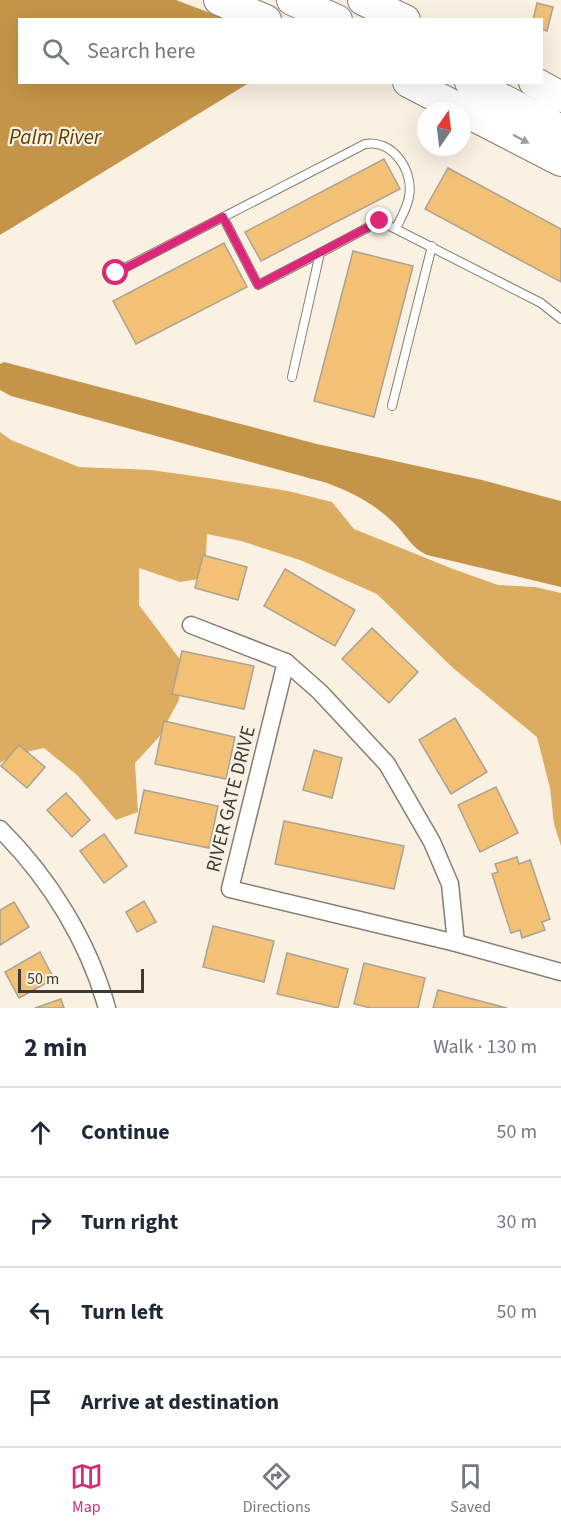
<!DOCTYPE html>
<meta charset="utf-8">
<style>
:root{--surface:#fff;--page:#f6f6f7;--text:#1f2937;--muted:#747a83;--line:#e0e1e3;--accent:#db2777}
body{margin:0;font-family:"Source Sans 3",sans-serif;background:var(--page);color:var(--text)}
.compass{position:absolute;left:417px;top:102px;width:54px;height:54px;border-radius:50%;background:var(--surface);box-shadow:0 6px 24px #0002;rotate:14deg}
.scale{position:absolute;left:18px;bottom:15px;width:126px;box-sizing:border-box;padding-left:6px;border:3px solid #3e3b35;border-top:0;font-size:16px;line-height:21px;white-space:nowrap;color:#3e3b35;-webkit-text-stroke:4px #faf1e3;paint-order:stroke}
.stop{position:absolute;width:18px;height:18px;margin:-14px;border:4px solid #db2777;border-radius:50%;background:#fff}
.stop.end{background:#db2777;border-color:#fff;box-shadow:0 2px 6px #0008}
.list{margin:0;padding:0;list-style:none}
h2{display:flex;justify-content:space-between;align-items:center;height:78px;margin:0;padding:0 24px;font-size:26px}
h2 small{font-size:20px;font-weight:400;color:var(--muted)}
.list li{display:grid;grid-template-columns:39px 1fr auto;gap:18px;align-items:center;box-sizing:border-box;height:90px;padding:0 24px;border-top:2px solid var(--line)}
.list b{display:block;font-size:22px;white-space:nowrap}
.list em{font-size:20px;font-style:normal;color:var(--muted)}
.icon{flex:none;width:33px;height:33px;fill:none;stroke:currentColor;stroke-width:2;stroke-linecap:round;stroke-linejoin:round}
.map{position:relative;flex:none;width:561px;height:1008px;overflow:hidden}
.search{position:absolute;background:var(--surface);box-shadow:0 6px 24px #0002;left:18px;right:18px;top:18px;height:66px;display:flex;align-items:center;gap:15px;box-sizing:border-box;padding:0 21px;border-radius:0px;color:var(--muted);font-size:22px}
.sheet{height:438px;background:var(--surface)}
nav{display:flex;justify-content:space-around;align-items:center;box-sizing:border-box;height:84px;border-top:2px solid var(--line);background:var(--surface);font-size:16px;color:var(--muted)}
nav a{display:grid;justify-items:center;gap:3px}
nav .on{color:var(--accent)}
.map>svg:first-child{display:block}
.forest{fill:#dcac60}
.water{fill:#c49549}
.pier{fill:#faf1e3}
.building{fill:#f2c176;stroke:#aba296;stroke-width:1.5}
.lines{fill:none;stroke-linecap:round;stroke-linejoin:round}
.service-casing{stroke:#867e72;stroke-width:10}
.minor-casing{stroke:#867e72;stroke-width:19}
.motorway-casing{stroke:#867e72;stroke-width:32}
.service{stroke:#fff;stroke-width:8}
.minor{stroke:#fff;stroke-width:16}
.motorway{stroke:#fff;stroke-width:30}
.oneway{fill:#9e9d9a}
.route{stroke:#db2777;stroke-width:8}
.labels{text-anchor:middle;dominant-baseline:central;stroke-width:4.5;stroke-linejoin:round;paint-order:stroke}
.street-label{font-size:20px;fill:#3e3b35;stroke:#faf1e3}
.water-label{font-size:21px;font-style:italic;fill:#5e3f00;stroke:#faf1e3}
</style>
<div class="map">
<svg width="561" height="1008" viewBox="0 0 561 1008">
<rect width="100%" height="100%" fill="#faf1e3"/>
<path class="forest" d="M0,432L11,440L79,467L151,470L208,478L288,491L332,502L354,529L453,569L498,585L535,587L561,593V846L554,824L550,788L537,737L453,668L377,594L300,560L241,541L207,534L205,578L180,582L139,568V605L182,662L179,700L159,737L135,763L138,812L116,820L77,775L44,748L13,755L0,763Z"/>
<g class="water">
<path d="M0,0H366L338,19L20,20V82L249,83L0,235Z"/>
<path d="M4,362L317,444L482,480L561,501V587L427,555C411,548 405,533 393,522C373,503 353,493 327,483L11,396L0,390V364Z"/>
</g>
<path class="pier" d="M176,0H369L343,20L226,19Z"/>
<g class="building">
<path d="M537,3L553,7L547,31L542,29V20H533Z"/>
<path d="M384,159L400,189L261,261L245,232Z"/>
<path d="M448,168L561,229V282L425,209Z"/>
<path d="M224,243L247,287L136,344L113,301Z"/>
<path d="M353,251L413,266L374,417L314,401Z"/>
<path d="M203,555L247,567L238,600L195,588Z"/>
<path d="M285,569L355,610L335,646L264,606Z"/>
<path d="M372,628L418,672L389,703L342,659Z"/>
<path d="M182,651L254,666L244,709L172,694Z"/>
<path d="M455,718L487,772L451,794L419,740Z"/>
<path d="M164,721L235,737L226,779L155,764Z"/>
<path d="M19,745L45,767L27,788L1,766Z"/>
<path d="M314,750L342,758L332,798L303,790Z"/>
<path d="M496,787L518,833L480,852L458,805Z"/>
<path d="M144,790L218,806L209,848L135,833Z"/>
<path d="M66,793L90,820L72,837L47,810Z"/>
<path d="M284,821L404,846L394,889L275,864Z"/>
<path d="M104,834L127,866L104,883L80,851Z"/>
<path d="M517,857L519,864L530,860L550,919L542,922L545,930L522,938L520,930L511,933L492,874L498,872L495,864Z"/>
<path d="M144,901L156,922L137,932L126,912Z"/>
<path d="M14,902L29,927L0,945V910Z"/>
<path d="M213,926L274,941L264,982L203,967Z"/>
<path d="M40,952L54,979L19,998L5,972Z"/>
<path d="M287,953L348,969L338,1008L277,994Z"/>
<path d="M364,963L425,978L418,1008H371L354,1004Z"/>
<path d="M438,990L507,1008H433Z"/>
<path d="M61,999L64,1008H35Z"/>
</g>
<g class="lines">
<defs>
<g id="service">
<path d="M223,217L258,285L320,253"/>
<path d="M115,273L365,144C393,139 414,171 409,197C407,208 401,218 396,228"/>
<path d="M292,377L320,253L380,221L541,303L561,319"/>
<path d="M392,406L432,246"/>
</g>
<g id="minor">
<path d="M191,625L286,662L320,692L387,764L432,842L450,884L456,943"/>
<path d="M286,662L230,889L456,943L561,972"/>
<path d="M0,829C49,878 88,940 107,1008"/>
</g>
<g id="motorway">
<path d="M219,0L266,20"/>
<path d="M292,0L337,20"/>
<path d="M363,0L405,20"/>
<path d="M408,82L561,161"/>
<path d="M470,82L561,130"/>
<path d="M534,82L561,97"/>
</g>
</defs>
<use href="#service" class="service-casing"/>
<use href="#minor" class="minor-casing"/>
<use href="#motorway" class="motorway-casing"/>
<use href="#service" class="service"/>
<use href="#minor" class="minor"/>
<use href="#motorway" class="motorway"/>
</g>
<defs><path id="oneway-solid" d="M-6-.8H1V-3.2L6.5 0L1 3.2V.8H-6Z" transform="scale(1.5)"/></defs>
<use class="oneway" href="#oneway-solid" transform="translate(521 139) rotate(28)"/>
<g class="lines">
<path class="route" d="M116,273L223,217L258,285L380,221"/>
</g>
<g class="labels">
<g class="street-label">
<text transform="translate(231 799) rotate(-76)">RIVER GATE DRIVE</text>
</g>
<g class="water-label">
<text x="55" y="137">Palm River</text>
</g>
</g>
</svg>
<svg class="compass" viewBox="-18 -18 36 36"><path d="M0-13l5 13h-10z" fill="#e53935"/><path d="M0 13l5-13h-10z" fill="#747a83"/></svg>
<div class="scale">50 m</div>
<div class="stop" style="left:116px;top:273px"></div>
<div class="stop end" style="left:380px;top:221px"></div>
<div class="search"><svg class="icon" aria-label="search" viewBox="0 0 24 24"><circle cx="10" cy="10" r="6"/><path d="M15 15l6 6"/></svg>Search here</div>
</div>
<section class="sheet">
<h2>2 min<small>Walk · 130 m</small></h2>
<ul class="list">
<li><svg class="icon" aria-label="ahead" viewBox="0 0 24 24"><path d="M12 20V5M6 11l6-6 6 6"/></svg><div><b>Continue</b></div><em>50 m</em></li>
<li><svg class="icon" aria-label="right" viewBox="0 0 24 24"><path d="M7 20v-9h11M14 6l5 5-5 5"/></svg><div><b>Turn right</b></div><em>30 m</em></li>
<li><svg class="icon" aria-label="left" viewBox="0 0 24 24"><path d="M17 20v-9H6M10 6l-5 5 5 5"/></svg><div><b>Turn left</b></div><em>50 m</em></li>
<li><svg class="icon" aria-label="arrive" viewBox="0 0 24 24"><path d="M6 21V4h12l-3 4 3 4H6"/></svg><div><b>Arrive at destination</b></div></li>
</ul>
</section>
<nav>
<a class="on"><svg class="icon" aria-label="map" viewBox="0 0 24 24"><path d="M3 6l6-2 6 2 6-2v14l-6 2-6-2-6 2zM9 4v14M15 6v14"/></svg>Map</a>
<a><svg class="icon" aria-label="directions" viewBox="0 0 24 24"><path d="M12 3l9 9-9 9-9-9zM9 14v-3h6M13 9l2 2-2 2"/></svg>Directions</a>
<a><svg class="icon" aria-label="saved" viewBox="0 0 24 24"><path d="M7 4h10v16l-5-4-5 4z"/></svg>Saved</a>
</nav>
